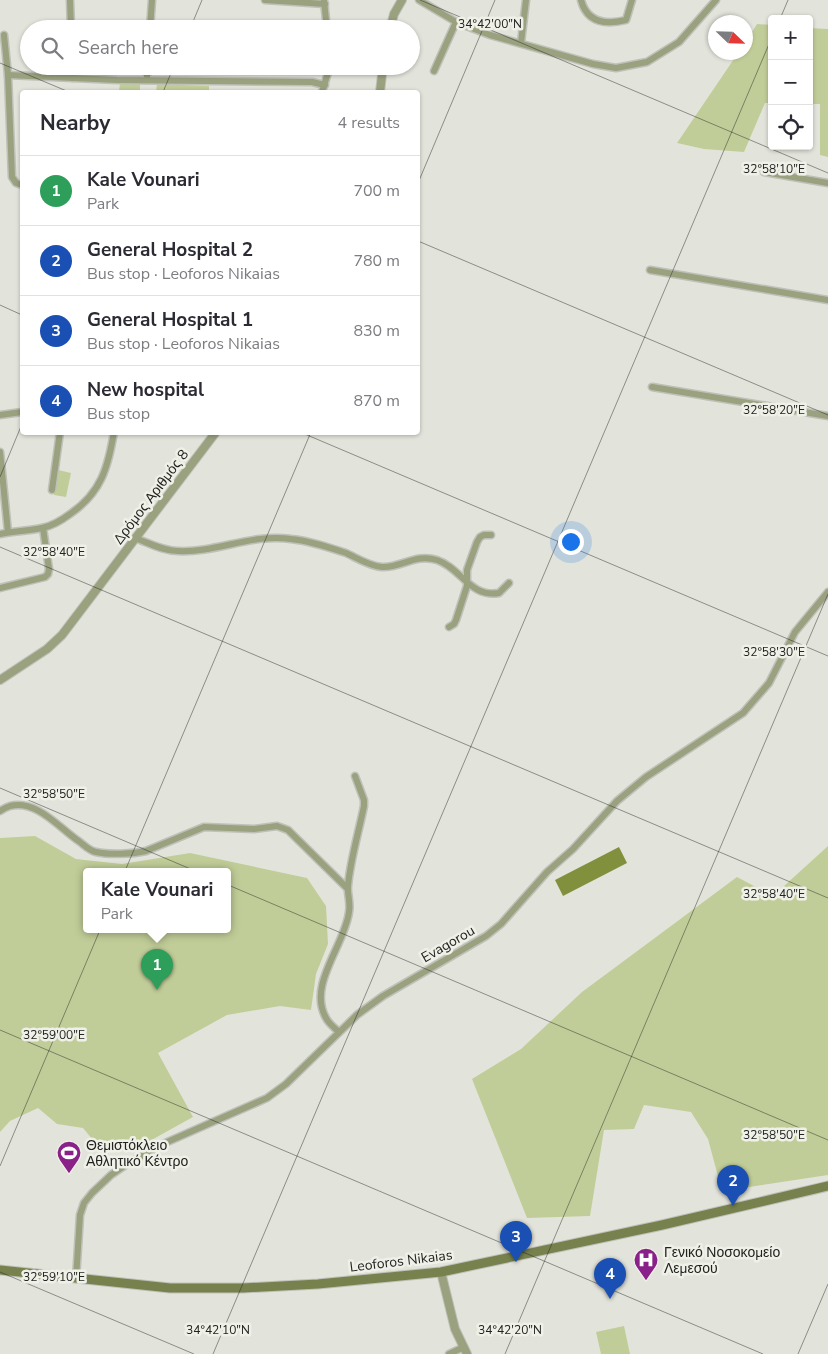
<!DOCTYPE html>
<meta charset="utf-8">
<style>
:root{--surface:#fff;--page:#f7f7f7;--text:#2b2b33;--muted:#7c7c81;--line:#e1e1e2;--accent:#db2777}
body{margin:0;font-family:"Nunito Sans",sans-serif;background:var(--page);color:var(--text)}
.controls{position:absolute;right:15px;top:15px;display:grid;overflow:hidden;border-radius:5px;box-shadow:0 1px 4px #0004}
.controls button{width:45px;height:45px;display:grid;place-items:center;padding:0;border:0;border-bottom:1px solid var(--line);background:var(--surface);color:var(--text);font:25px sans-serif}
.compass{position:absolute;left:708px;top:15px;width:45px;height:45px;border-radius:50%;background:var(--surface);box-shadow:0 1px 4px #0004;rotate:113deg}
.you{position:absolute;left:570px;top:541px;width:18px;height:18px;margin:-12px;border:4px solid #fff;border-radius:50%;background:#1a73e8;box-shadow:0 0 0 8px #1a73e833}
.badge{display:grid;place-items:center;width:32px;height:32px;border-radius:50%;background:var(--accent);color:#fff;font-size:16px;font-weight:700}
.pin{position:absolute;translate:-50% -41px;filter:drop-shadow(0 1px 2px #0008)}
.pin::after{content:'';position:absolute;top:26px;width:18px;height:15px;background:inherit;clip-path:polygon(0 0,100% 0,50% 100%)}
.popup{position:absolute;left:83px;top:868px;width:148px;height:65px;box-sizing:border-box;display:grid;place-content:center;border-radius:5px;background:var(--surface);filter:drop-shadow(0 1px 4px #0005);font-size:16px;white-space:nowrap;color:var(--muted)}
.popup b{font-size:19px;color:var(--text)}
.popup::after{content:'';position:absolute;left:50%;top:100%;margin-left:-10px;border:10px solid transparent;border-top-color:var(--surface)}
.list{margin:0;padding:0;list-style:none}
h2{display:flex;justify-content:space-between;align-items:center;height:65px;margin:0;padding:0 20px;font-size:21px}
h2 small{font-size:16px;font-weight:400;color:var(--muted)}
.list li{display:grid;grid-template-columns:32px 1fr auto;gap:15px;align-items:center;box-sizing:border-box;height:70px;padding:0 20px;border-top:1px solid var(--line)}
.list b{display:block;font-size:19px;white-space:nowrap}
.list p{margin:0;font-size:16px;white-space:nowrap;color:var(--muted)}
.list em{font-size:16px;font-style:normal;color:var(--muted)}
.icon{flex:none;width:28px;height:28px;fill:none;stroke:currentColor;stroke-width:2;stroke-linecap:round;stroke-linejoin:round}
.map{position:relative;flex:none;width:828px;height:1354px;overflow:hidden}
.search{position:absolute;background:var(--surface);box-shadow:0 1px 4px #0004;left:20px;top:20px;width:400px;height:55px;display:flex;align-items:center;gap:12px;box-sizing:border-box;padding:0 18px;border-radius:28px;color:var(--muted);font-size:19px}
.panel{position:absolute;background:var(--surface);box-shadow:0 1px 4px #0004;left:20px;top:90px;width:400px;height:345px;border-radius:5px}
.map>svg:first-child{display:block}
.green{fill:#c1cd98;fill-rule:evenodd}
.water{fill:#81903c}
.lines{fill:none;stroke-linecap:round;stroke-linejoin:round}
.minor-casing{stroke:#bfc1b9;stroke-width:9}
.tertiary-casing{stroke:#bfc1b9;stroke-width:10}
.secondary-casing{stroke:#bfc1b9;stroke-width:11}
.minor{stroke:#99a17f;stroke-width:6}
.tertiary{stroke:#99a17f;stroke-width:8}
.secondary{stroke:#76814d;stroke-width:9}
.ticks{fill:none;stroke:#22231f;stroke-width:1;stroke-opacity:0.45}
.labels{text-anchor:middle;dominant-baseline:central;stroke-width:5;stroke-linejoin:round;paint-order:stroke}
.street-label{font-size:14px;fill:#22231f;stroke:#eff1e8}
.poi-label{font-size:14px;fill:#22231f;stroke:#eff1e8;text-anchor:start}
.ticks-label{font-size:12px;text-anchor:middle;fill:#22231f;stroke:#eff1e8;stroke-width:5;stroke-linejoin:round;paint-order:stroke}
</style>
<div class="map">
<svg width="828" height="1354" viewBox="0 0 828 1354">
<rect width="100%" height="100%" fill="#e2e4db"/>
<g class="green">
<path d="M757,24L772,25V103H765L744,152L704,149L677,143L738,53L746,52V42Z"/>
<path d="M809,28L828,29V157L820,155V104H809Z"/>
<path d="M101,66H121L120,75L100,74Z"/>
<path d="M120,82L140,83V92H119Z"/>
<path d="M157,84L209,86V92H156Z"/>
<path d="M58,470L71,473L66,497L54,495Z"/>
<path d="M35,836L76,859L122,864L190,853L307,878L326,906L328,944L316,974L311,1010L280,1006L227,1015L158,1053L193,1117L137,1148L102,1151L83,1128L57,1124L38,1108L10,1121L0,1132V838ZM227,871V929H87V871Z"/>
<path d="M828,846V1175L722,1191L708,1139L691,1112L644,1105L634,1129L604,1130L590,1216L527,1218L472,1079L521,1049L582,992L737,877L773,896Z"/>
<path d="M624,1326L630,1354H601L596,1332Z"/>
</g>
<path class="water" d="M619,847L627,863L563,896L555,880Z"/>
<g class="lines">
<defs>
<g id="minor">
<path d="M70,0L71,29"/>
<path d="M265,0L325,4"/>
<path d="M419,0L456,22L490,35L593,64L616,68L647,62L679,42L716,0"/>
<path d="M581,0C587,23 606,25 626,20L632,0"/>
<path d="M324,1L327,29"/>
<path d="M150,29L152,0"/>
<path d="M4,35L8,75L12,177L16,183L22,185"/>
<path d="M521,43L526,0"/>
<path d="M73,66V78"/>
<path d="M434,71L456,22"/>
<path d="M8,75L117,80L312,82L325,85"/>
<path d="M147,80V66"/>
<path d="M322,92L330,66"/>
<path d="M764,172L828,183"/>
<path d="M650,270L828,300"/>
<path d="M652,387L828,416"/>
<path d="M0,415L22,412"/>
<path d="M0,452L8,532"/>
<path d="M52,490L60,432"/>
<path d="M0,534C14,531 28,531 42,528C52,526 62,520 70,514C101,493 108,468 114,432"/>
<path d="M135,538C149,543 163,551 178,551C216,553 253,533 291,539C310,541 328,547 346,553C357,558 369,566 382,567C401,568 416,553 437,560C461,568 470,598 499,593L509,583"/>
<path d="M0,588L45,577L48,574L49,569L43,528"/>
<path d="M449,627L454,624L456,620L467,586V570L477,542L480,537L484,535H491"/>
<path d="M0,811C3,809 7,807 10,806C37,799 60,829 80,842C85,846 90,851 96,852C109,855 133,854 146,851L204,827L254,829L277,826L288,830L347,888"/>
<path d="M339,1032C335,1028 329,1024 326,1018C307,985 345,945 349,912C351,903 347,894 348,886C350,861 359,831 364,806V800L355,776"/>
<path d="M76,1279L80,1215L84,1203L92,1193L111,1175L127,1164L165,1143L267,1098L286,1084L357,1015L383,996L486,936L501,924L547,872L573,849L617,801L646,777L743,713L769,683L795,632L828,592"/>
<path d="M449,1354L464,1347"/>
</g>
<g id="tertiary">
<path d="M390,29L394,14L402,0"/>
<path d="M380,92L383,66"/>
<path d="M0,680L47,649L62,635L216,432"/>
<path d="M441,1272L455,1329L467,1354"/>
</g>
<path id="secondary" d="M0,1270L170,1288H243L318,1284L441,1272L662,1225L828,1186"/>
</defs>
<use href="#minor" class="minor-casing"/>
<use href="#tertiary" class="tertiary-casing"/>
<use href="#secondary" class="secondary-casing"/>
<use href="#minor" class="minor"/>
<use href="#tertiary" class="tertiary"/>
<use href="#secondary" class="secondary"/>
</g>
<path class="ticks" d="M420,0L828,173M780,19L788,0M190,29L202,0M0,63L69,92M163,92L174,66M418,183L495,0M418,241L828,415M0,305L22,315M300,432L828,656M0,477L22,424M0,547L828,898M0,788L828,1140M0,1030L763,1354M0,1166L311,432M0,1272L194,1354M213,1354L772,37M505,1354L828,594M798,1354L828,1284"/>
<defs>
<symbol id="stadium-pin" viewBox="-11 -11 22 30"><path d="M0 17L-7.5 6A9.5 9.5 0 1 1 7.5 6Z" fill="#892188" stroke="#eff1e8"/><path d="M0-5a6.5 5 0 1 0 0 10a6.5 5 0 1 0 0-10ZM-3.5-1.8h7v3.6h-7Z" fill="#fff"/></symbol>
<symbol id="hospital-pin" viewBox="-11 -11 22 30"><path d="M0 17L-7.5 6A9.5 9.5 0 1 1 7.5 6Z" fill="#892188" stroke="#eff1e8"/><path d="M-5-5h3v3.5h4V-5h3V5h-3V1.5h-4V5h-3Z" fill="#fff"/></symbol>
</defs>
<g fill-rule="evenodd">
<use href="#stadium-pin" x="55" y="1139" width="28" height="38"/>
<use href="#hospital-pin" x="632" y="1246" width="28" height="38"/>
</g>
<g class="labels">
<g class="street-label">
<text transform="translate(151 497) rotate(-53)">Δρόμος Αριθμός 8</text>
<text transform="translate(448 944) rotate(-30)">Evagorou</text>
<text transform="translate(401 1261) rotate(-7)">Leoforos Nikaias</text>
</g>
<g class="poi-label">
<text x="86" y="1145">Θεμιστόκλειο<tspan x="86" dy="16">Αθλητικό Κέντρο</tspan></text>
<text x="664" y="1252">Γενικό Νοσοκομείο<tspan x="664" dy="16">Λεμεσού</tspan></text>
</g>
</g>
<g class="ticks-label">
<text x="490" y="28">34°42'00"N</text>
<text x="774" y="173">32°58'10"E</text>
<text x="774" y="414">32°58'20"E</text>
<text x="54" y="556">32°58'40"E</text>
<text x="774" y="656">32°58'30"E</text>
<text x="54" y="798">32°58'50"E</text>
<text x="774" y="898">32°58'40"E</text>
<text x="54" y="1039">32°59'00"E</text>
<text x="774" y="1139">32°58'50"E</text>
<text x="54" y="1281">32°59'10"E</text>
<text x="218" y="1334">34°42'10"N</text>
<text x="510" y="1334">34°42'20"N</text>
</g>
</svg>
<div class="controls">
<button>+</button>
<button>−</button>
<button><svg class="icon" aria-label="locate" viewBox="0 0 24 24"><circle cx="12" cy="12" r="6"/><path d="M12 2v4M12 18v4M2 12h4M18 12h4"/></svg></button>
</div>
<svg class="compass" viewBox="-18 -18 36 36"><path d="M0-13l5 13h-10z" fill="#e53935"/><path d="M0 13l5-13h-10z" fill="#7c7c81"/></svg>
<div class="you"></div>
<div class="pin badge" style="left:157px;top:990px;background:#2e9e5b">1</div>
<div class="popup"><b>Kale Vounari</b>Park</div>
<div class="pin badge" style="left:733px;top:1206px;background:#1a4fb4">2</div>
<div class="pin badge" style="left:516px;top:1262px;background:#1a4fb4">3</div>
<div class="pin badge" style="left:610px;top:1299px;background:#1a4fb4">4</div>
<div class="search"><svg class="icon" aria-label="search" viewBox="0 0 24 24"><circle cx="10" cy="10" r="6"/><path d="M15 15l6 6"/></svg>Search here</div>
<section class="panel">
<h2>Nearby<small>4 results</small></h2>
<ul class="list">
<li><span class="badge" style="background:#2e9e5b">1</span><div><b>Kale Vounari</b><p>Park</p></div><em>700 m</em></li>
<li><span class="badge" style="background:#1a4fb4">2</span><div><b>General Hospital 2</b><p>Bus stop · Leoforos Nikaias</p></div><em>780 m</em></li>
<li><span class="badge" style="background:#1a4fb4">3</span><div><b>General Hospital 1</b><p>Bus stop · Leoforos Nikaias</p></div><em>830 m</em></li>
<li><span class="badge" style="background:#1a4fb4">4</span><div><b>New hospital</b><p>Bus stop</p></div><em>870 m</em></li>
</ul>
</section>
</div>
